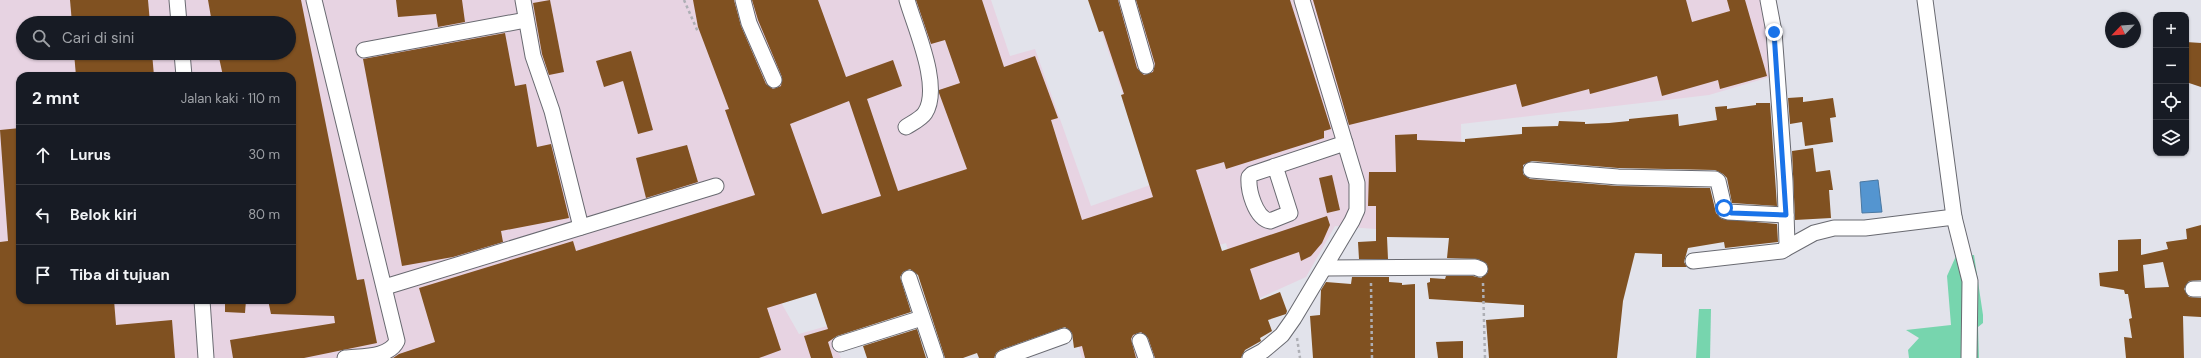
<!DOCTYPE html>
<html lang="id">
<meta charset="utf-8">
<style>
:root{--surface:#171b24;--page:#20242c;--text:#f1f3f6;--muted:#9ea1a6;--line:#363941}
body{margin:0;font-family:"DM Sans",sans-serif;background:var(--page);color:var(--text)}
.controls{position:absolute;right:12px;top:12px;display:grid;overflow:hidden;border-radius:8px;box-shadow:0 1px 3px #0004}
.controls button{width:36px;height:36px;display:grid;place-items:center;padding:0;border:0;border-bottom:1px solid var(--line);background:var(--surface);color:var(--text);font:20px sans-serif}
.compass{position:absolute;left:2105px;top:12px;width:36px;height:36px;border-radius:50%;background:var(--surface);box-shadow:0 1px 3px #0004;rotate:245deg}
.stop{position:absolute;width:12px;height:12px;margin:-9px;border:3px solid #1a73e8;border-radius:50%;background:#fff}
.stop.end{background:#1a73e8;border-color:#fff;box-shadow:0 1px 4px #0008}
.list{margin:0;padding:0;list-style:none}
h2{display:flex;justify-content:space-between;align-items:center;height:52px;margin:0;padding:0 16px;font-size:17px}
h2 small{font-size:13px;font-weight:400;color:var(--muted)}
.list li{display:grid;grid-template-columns:26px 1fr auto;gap:12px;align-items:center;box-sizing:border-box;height:60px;padding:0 16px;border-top:1px solid var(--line)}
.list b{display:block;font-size:15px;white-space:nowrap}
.list em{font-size:13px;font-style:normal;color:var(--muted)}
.icon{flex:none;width:22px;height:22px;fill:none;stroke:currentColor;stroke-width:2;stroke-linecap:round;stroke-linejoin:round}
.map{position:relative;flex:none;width:2201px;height:358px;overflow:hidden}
.search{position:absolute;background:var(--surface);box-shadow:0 1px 3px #0004;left:16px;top:16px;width:280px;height:44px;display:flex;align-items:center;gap:10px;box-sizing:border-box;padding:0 14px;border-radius:22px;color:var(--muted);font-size:15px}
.panel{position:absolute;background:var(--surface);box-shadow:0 1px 3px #0004;left:16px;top:72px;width:280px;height:232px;border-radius:12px}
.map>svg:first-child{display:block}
.industrial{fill:#e7d3e2;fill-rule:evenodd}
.green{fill:#77d5ae}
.water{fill:#5495d0;stroke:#4a78a2}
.building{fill:#805121;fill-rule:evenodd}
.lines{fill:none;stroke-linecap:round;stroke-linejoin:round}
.minor-casing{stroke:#696a71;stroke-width:17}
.path{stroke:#aeafb5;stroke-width:2.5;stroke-dasharray:3 3;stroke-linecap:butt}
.minor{stroke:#fff;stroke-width:15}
.route{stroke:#1a73e8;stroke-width:5}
</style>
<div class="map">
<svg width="2201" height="358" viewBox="0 0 2201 358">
<rect width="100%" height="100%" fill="#e2e3eb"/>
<path class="industrial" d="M0,0H991L1010,56L1035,49L1091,206L1153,184L1091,0H1765L1773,76L1709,95L1461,124L1462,203L1443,234L1335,226L1306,277L1242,306L1226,243L1151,267L1178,358H1082L1065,297L915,267L779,299L799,334L827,326L841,358H0ZM23,23H289V53H23ZM20,76H292V300H20Z"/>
<g class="green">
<path d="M1974,255L1983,315V323L1978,327L1979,358H1909L1908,350L1919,338L1906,330L1951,325L1947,276L1956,256Z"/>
<path d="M1699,309H1711L1710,358H1696Z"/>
</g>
<path class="water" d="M1878,180L1882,212L1862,213L1860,182Z"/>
<g class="building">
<path d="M70,0H148L150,23H72Z"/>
<path d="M208,0H301L357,280L364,279L377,343L304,358H233L230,340L335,323L334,316L271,314L268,300H292V76H223L218,53H289V23H212Z"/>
<path d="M396,0H462L465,22L438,27L436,14L398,17Z"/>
<path d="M550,0L564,72L549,75L542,54L533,3Z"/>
<path d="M693,0H734L741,26L766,84L773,89L781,86L782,77L758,20L752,0H818L846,77L893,60L902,86L867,99L898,191L967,169L939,93V90L960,83L945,40L931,44L916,0H982L1004,67L1035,56L1058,118L1051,120L1082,220L1153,197L1121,95L1124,94L1103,31L1099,32L1088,0H1118L1137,68L1144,75L1153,72L1155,64L1136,0H1290L1331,129L1324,131V138L1226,169L1224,162L1196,170L1222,251L1327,216L1330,225L1322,243L1311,256L1301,261L1299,252L1250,269L1260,300L1280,292L1287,311L1286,314L1268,320L1272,331L1260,338L1261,341L1245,350L1241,358H1155L1148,338L1141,332L1133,335L1131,339L1136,358H1085L1082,346L1074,348L1072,333L1065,327L1000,350L996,353L994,358H979L977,353L963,358H945L918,275L910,269L903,272L900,277L911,312L837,336L828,342L833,358H811L804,336L828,329L816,293L767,308L781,350L759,358H393L399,354L435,342L419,288L573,241L576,251L755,195L725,110L729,109L698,27ZM849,101L881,196L822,214L790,124Z"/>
<path d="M1313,0H1686L1692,22L1730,11L1727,0H1745L1767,76L1720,89L1718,80L1662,96L1657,76L1590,94L1589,89L1522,107L1516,84L1349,125Z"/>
<path d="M505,33L515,86L526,84L537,147L551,144L569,218L501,231L503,242L453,257L402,266L363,59Z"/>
<path d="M2186,42L2201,43V87L2186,82Z"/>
<path d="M631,51L653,130L638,134L623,81L604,87L596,61Z"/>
<path d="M74,53H152L154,76H76Z"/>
<path d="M1803,97V102L1833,98L1836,117L1830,118L1833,142L1805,146L1802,122L1790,124L1788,98Z"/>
<path d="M1756,103H1770L1777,206L1732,203L1727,178L1723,174L1715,170L1618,168L1532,161L1523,165V174L1530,179L1618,186L1710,188L1716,213L1722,219L1777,224L1778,242L1725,248L1724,242L1688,248L1684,262L1687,267H1662V254L1635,253L1623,301L1617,358H1489L1486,320L1524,317V305L1429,299L1427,283L1430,282V278L1445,279L1446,276H1473L1481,278L1488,272L1487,264L1478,259L1447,258L1449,238L1387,237L1388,259H1359L1358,242L1376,241V206H1368L1369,172H1396L1395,135L1417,134V140L1465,142V139L1522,134V127L1558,126L1559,121L1585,122V124L1609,123L1629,121V119L1678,114L1679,126L1717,120L1715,107L1727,106V109L1756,105Z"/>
<path d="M20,128V300H114L116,325L172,320L175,358H0V242L8,241L0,130Z"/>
<path d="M687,145L698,182L646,198L636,158Z"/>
<path d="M1813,148L1816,172L1830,170L1833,190H1829L1831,218L1795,220L1792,151Z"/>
<path d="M1332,175L1340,210L1327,213L1319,178Z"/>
<path d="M2201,225V280L2189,281L2184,289L2189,297L2201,298V317L2183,316L2184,358H2126L2124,337L2132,338L2129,319L2132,318L2128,294H2125L2124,290L2100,286L2099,273L2118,271V240L2141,239V255L2168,249L2166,242L2187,239L2186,229ZM2163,262L2169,287L2145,288L2143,265Z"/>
<path d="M1352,277H1389V282L1402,283V285L1415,284V358H1313L1310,316L1320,315L1321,290L1326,282L1351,284Z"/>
<path d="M225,300H246L245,313L225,312Z"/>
<path d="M917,329L926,358H867L863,346Z"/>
<path d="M1463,341V358H1438L1436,342Z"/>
</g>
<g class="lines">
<defs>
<g id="minor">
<path d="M177,0L179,23"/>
<path d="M314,0L397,341C389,358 362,356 345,358"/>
<path d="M523,0L533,56L552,111L581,227"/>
<path d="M743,0L749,23L774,80"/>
<path d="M1127,0L1146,66"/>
<path d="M1925,0L1954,217L1970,281L1969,358"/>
<path d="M364,50L526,20"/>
<path d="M182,53L184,76"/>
<path d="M906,127C912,123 921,119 925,113C942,87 915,28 907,0"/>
<path d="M1275,166L1290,213L1270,221C1255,218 1248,190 1249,177L1252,174L1345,143"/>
<path d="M1531,170L1618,177L1715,179L1718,181L1725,211L1728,212L1786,215"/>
<path d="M1785,249L1814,233L1834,228H1865L1954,217"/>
<path d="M1693,261L1782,251L1785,249L1787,244L1785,181L1774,32L1768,0"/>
<path d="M1325,268L1475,267L1480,269"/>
<path d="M909,278L936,358"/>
<path d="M385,287L716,186"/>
<path d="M2193,289H2201"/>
<path d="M202,300L206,358"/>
<path d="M1140,341L1146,358"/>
<path d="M840,344L922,318"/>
<path d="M1003,358L1064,336"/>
<path d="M1250,358L1263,351L1282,335L1294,318L1352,221L1357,210V183L1302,0"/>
</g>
</defs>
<use href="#minor" class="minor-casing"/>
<g class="path">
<path d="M684,0L698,32"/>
<path d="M1371,283L1372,358"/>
<path d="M1483,283L1485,358"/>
<path d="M1297,338L1300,358"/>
</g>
<use href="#minor" class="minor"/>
</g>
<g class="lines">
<path class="route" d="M1724,208L1725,211L1732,213L1786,215L1774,32"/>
</g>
</svg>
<div class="controls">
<button>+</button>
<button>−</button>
<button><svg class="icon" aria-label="locate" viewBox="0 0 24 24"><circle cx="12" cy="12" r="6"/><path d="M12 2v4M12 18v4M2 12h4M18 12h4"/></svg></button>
<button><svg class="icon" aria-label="layers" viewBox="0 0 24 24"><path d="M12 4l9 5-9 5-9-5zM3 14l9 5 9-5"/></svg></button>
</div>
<svg class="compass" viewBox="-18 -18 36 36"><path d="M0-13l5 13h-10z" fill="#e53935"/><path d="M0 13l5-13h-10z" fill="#9ea1a6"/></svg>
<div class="stop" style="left:1724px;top:208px"></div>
<div class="stop end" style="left:1774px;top:32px"></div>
<div class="search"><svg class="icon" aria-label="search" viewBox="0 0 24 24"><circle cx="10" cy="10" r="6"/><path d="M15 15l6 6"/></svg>Cari di sini</div>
<section class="panel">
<h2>2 mnt<small>Jalan kaki · 110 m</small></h2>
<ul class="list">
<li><svg class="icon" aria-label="ahead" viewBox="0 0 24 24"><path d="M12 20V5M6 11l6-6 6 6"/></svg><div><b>Lurus</b></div><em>30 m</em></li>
<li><svg class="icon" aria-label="left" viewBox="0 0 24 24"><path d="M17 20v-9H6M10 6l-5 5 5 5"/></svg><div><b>Belok kiri</b></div><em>80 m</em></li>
<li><svg class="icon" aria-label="arrive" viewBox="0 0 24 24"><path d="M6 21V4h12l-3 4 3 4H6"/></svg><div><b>Tiba di tujuan</b></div></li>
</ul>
</section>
</div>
